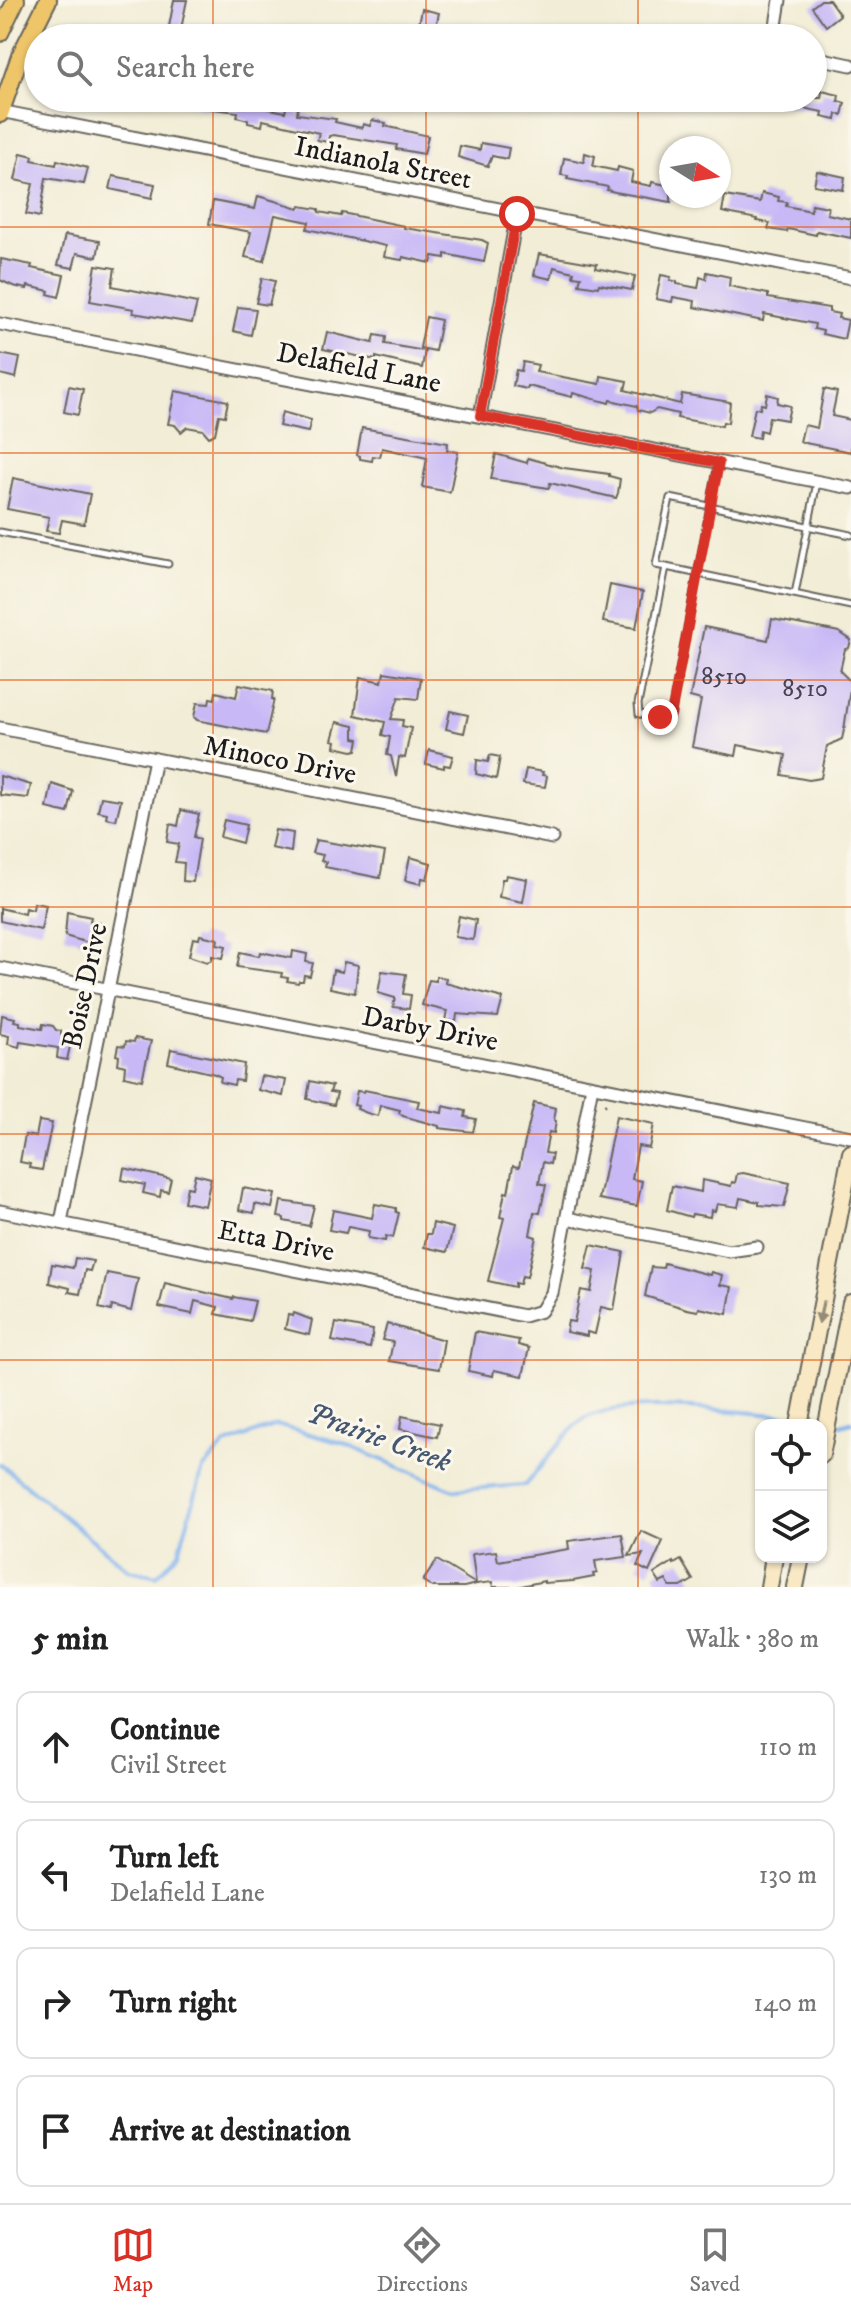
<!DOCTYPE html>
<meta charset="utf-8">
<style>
:root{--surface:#fff;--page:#f6f6f6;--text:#222;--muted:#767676;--line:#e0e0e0;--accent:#d93025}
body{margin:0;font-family:"IM FELL DW Pica",serif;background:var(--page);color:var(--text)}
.controls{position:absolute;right:24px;bottom:24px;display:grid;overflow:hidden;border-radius:16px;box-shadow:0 2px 6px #0004}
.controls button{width:72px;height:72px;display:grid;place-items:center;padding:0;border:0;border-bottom:2px solid var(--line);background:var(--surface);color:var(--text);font:40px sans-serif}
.compass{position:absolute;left:659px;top:136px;width:72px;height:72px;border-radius:50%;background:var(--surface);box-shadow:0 2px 6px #0004;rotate:101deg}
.stop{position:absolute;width:24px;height:24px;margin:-18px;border:6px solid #d93025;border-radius:50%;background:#fff}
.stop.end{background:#d93025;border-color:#fff;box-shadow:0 2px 8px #0008}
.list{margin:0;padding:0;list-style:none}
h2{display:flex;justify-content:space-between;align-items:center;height:104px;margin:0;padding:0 32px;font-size:34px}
h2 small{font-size:26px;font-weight:400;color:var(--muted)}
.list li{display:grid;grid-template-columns:52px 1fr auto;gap:24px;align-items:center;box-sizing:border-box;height:112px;margin:0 16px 16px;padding:0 16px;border:2px solid var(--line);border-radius:16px}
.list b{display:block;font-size:30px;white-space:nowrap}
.list p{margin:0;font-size:26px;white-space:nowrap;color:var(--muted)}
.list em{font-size:26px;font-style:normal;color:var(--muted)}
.icon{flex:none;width:44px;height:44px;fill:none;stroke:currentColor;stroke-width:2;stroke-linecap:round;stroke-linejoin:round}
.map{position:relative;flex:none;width:851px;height:1587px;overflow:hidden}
.search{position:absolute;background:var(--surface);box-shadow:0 2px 6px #0004;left:24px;right:24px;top:24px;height:88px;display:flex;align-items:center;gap:20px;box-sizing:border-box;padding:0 28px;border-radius:44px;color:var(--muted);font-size:30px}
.sheet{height:616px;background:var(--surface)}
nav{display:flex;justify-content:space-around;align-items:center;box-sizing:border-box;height:112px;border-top:2px solid var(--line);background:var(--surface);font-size:22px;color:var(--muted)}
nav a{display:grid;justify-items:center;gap:4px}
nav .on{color:var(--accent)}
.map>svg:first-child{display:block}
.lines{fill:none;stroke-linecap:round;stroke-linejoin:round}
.stream{stroke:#82b3ee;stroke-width:4}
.building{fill:#c8b9f6}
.lane-casing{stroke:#67655d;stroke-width:9}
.street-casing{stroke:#67655d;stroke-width:15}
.secondary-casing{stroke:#67655d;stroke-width:20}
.primary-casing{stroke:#67655d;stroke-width:20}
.path{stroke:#67655d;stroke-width:2;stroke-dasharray:6 6;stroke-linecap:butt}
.lane{stroke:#fff;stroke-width:5}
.street{stroke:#fff;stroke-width:11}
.secondary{stroke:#f8e8c3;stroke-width:16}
.primary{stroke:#eec569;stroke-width:16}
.oneway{fill:#958c78}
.route{stroke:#d93025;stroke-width:10}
.grid{fill:none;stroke:#e8590c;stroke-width:2;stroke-opacity:0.55}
.labels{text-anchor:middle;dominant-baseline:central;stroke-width:6;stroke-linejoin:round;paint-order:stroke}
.number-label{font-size:24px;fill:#474352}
.street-label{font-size:28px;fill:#1c1c1c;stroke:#fbf7ec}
.water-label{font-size:30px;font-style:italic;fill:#455870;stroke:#fbf7ec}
</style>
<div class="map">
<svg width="851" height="1587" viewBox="0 0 851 1587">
<rect width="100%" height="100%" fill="#fbf7ec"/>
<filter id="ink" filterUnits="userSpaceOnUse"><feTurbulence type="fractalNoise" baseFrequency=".0125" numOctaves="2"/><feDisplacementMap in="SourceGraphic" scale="16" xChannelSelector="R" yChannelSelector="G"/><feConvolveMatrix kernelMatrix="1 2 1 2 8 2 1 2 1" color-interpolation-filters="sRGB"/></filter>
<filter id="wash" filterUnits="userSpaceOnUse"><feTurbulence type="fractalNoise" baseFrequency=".006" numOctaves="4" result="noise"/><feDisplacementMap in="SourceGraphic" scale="32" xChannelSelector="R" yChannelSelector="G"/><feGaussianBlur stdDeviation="1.8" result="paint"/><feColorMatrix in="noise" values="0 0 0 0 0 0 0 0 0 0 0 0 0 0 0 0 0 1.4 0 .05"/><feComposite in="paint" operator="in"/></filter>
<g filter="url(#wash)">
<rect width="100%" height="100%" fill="#f2edd6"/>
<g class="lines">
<g class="stream">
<path d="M841,1425L851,1422"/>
<path d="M0,1464L129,1570L157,1576L179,1552L203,1469L226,1444L276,1425L342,1443L454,1490L525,1485C539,1470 568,1430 582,1420C620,1395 742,1413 789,1416"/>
</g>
</g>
<g id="blocks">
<g class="building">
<path d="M174,0H187L180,34L168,32Z"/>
<path d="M821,0H829L840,15L826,26L812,7Z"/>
<path d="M422,9L439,13L433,38H416Z"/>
<path d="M822,91L839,95L838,101L845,103L842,115L837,114L836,120L822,117L823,112L777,103L778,98H821Z"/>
<path d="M186,98H250L249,103L265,108L285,112L287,105L298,107L297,114L336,119L335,122L362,128L363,124L370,126L372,120L386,123L385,126L428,136L424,154L396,149L397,145L333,135L329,136L328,142L317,140L319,133L263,120L262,126L248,123V120L237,117L238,112L197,107L185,103Z"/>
<path d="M481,143L509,148L507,159L492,156L488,166L458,157L460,146L480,150Z"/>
<path d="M21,153L33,156L32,160L56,165L57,160L88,168L84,184L46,178L40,217L26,214L33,184L15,180Z"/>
<path d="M585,153L595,156L593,166L617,171L618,167L633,171L631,182L651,186L652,182L671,186V202L615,192L607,190L608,187L567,179L568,176L561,175L564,158L584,162Z"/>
<path d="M817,171L845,177L843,190L814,185Z"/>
<path d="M113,176L155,184L152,198L110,189Z"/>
<path d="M762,193L779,197L778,201L787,202L786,206L811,211L812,204L828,207L827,214L851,219V238L817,231L816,235L788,229L787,232L768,229L770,223L757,221V219L722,212L725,196L760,202Z"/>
<path d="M258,196L299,208L300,206L319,209V212L341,216L342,213L404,226V228L482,240L488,243L484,262L445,254V258L433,256L431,263L403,257L402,260L384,257L386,246L307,229L309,222L275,215L264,261L245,257L251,232L209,224L213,201L255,209Z"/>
<path d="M65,235L100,241L97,257L77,253L73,268L58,265Z"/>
<path d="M539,254L597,264L596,268L635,276L632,290L599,284L598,287L579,284L581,277L573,276L574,272L554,267L551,279L534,275Z"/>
<path d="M1,259L32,265L31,268L64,275L59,297L48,294L49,291L28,286L27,289L13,286L0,280Z"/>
<path d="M96,265L115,268L112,286L197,303L192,323L133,313L134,309L90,301Z"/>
<path d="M707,272L730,277L729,286L768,294V298L829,308V312L839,314L838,318L848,320L844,339L822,334L823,331L814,329L815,324L764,314L763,321L694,307L695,301L673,297L672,302L656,299L661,275L671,277L670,280L677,282V284L698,288L700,277L706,279Z"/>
<path d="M262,278L275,281L269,305L256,303Z"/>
<path d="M238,307L256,309L251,335L233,331Z"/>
<path d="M426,317L441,320L435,351L420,348Z"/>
<path d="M327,332L373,343L375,335L386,337L385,344L425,351L422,368L376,357V360L323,349Z"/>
<path d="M0,354L20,358L16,378L0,374Z"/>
<path d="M523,362L538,365L536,372L600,384L601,376L627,381L625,390L680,404L682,394L730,402L728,423L723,422L722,426L688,420L677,418L678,414L657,409L650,413L638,410L637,406L610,400L609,403L573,393L572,397L528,386L527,389L513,386L516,370L521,371Z"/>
<path d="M69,386L83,389L78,415L64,412Z"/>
<path d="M824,389L837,392L832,416L851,420V452L800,442L804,425L817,428Z"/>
<path d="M175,391L228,401L225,416L219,415L215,434L209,437L203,430L187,427L181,432L175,425L168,424Z"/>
<path d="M767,394L778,397L777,403L790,406L787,420L769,417L766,432L760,430L759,438L749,436L755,408L760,409L761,404L765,405Z"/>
<path d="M282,412L311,420L308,432L279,426Z"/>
<path d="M362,428L448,443L447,450L458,452L450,492L422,487L427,458L382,448L380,457L373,456L372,461L360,459V456L357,455Z"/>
<path d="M496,454L527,463L528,458L564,468L609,474V476L620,479L618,493L616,498L550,483L549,488L491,479Z"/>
<path d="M13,478L90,494L84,524L62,520L59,533L46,531L49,517L7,509Z"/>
<path d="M610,585L643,592L636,628L603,622Z"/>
<path d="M772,619L839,632L851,640L849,648L845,649L840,671L851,682L844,730L842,739L827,746L821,778L809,780L782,775L786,755L738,745L736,756L692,747L701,700L690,697L704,627L768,640Z"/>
<path d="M384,672L421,678L418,699L399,697L391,719L403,720L402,726L411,728L405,758L399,757L396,777L391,756L387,755L390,737L382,735L385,722L355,715L360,677L382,682Z"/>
<path d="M239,684L273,691L272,699H274L266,734L197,720L194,717L197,703L209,704L210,698L215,699L216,692L236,697Z"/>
<path d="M450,711L468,715L464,733L446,729Z"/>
<path d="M337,722L354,726V738L359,739L357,750L353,751L335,747L336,741L332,740Z"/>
<path d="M429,750L453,756L450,766L444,765V768L426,764Z"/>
<path d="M490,755L500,757L496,779L476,774L477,760L488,762Z"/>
<path d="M526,769L543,772L542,775L547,776L545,787L523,784Z"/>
<path d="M0,776L31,785L28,798L0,795Z"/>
<path d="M52,784L73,791L68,813L47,808Z"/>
<path d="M101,797L121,800L116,820L106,818L107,813L98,811Z"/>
<path d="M181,810L199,814L194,837L200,839L193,882L183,881L184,863L175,862L179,844L167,842L170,824L178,826Z"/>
<path d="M224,820L246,825L242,843L220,837Z"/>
<path d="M275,830L293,833L291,852L271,848Z"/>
<path d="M316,840L385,852L380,878L325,867L326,862L321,861L323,855L312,853Z"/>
<path d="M410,857L431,863L427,879L422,878L421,884L405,880Z"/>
<path d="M506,875L527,879L523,902L499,897L502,879H505Z"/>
<path d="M34,903L46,905L41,930L0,921V908L24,914L25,908L33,910Z"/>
<path d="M67,912L91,917L90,921L99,922L95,945L65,936Z"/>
<path d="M459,916L476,920L473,940L455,937Z"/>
<path d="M200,935L218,939L217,944L226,946L223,958L212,956V960L207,962L189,956L193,938L199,939Z"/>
<path d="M293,951L307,954L306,962L313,963L310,976L304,975L303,981H299L298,983L287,981L288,978L281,977L282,973L237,967L240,952L259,956L260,952L292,958Z"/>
<path d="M344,962L358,965L355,993L330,988L333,970L342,972Z"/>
<path d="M382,971L406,974L403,994L411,995L409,1009L393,1007L395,998L378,993Z"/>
<path d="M436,976L446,978L445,983L503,998L498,1017L457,1014L456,1022L445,1020L447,1011L422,1005L429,980L436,981Z"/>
<path d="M2,1015L15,1018L14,1021L20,1022V1025L42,1029L43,1024L53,1026L56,1030L61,1031V1035L72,1037L67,1060L57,1058L58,1048L20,1042L19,1047L8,1044L9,1036L0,1034Z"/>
<path d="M135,1038L151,1041L142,1080L124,1076L125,1066L118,1064L119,1056L116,1055L118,1045L125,1046L126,1041L134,1042Z"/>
<path d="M171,1049L244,1064L242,1081L235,1080L234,1085L220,1082L221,1077L215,1074L168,1063Z"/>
<path d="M261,1076L286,1080L283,1096L258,1090Z"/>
<path d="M310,1081L332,1086L330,1092L337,1093L334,1105L307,1099Z"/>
<path d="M364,1090L419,1101L417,1108L442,1113L443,1106L466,1111L465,1117L476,1119L473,1132L439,1128V1126L403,1116L399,1113L400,1110L380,1105L378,1116L367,1113L357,1109L358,1106L354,1105L357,1091L363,1092Z"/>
<path d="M534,1103L556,1108L554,1120L556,1121L554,1133L549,1132L545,1153L552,1154L550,1164L543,1162L539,1183L546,1185L540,1213L534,1212L530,1235L536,1237L527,1277L522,1276L520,1284L515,1283V1287L488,1281L504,1218L500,1217L505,1192L508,1193L513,1166L519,1167Z"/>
<path d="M616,1116L654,1124L649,1148L638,1146L632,1179L642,1181L637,1206L599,1199Z"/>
<path d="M39,1121L52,1123L42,1170L29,1168L30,1164L20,1162L25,1135L36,1137Z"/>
<path d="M124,1168L171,1179L168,1192L161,1190L160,1197L143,1193L145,1185L122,1180Z"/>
<path d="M743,1173L790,1183L784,1207L759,1205V1202L740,1198L738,1207L717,1204L715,1211L711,1210L710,1217L692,1214L691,1217L667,1210L672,1186L701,1192L702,1180L731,1186L732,1182L735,1183L737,1174Z"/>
<path d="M195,1174L211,1178L205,1206L184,1202L187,1187L192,1188Z"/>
<path d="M243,1188L275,1194L272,1208L255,1204L254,1213L239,1210Z"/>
<path d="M281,1201L314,1206L309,1226L284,1221V1218L278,1217Z"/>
<path d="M375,1204L396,1208V1212L399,1213L393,1238L386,1236L385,1241L368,1238L369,1231L348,1227L346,1233L329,1230L333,1210L372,1218Z"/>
<path d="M433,1223L453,1228L447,1252L424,1247L427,1234H431Z"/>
<path d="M591,1245L624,1252L614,1310L601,1307L595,1334L587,1332V1336L566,1332L568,1321L574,1322L581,1290L591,1292L595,1271L585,1269Z"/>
<path d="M75,1258L93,1261L90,1271L85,1270L80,1294L69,1292L70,1288L49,1283L52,1264L73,1268Z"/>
<path d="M664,1263L710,1275L711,1272L722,1275L720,1285L732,1287L727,1314L699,1308L698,1311L687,1309L645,1296L651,1267L663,1268Z"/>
<path d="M107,1273L138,1279L131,1311L112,1306L111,1311L99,1308Z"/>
<path d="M165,1283L233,1299L234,1297L255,1301L250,1321L216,1314L218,1307L195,1301L192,1314L159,1307Z"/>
<path d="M294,1313L312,1320L309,1335L285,1329L288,1315L293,1316Z"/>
<path d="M336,1323L373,1330L370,1348L332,1341Z"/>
<path d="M387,1324L444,1340L439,1369L389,1361L393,1342L382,1340Z"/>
<path d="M475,1332L519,1340L518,1345L529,1348L523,1376L494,1370L493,1376L468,1371Z"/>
<path d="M402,1416L440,1424L437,1437L400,1429Z"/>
<path d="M641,1531L663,1541L649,1572L637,1566L643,1554L629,1556Z"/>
<path d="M622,1534L626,1557L595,1561L597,1573L593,1574L594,1577L573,1581L544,1583V1581L517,1587H493L492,1582L476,1584L472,1554L496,1551L498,1561L569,1549L568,1541Z"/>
<path d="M437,1560L476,1584L464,1587H433L423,1581Z"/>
<path d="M681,1560L693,1580L681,1587H670L666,1580L660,1583L654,1574L673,1562L674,1564Z"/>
</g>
</g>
</g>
<g filter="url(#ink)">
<use href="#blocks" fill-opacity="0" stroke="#67655d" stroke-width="2"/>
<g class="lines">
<defs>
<g id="lane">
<path d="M718,464L671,715L660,717L639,714L638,704L666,567L851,606"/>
<path d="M0,532L168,564"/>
<path d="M666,567L656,565L670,498L851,535"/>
<path d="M795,594L817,482"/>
</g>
<g id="street">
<path d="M774,38L780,0"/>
<path d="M813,57L851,65"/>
<path d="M0,111L851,278"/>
<path d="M0,324L851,488"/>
<path d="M480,416L517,214"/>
<path d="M0,728L552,838"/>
<path d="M0,968L851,1137"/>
<path d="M0,1211L524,1316L541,1311L552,1293L592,1086"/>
<path d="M567,1218L729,1251L757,1247"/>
<path d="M61,1222L155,759"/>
</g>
<g id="secondary">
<path d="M799,1425L851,1153"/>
<path d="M821,1455L851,1303"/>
<path d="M769,1587L774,1557"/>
<path d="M795,1587L801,1557"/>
</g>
<g id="primary">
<path d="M0,33L16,0"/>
<path d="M0,114L20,56L48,0"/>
</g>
</defs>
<use href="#lane" class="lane-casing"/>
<use href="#street" class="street-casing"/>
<use href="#secondary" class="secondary-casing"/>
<use href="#primary" class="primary-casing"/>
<path class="path" d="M604,1103L606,1106"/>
<use href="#lane" class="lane"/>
<use href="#street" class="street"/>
<use href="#secondary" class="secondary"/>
<use href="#primary" class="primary"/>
</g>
<defs><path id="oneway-solid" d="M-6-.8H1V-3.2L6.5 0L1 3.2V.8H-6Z" transform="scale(2)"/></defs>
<use class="oneway" href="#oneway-solid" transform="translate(821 1312) rotate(101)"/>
</g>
<g class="lines" filter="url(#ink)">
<path class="route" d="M517,214L480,416L719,463L671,715L660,717"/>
</g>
<path class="grid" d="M213,0V38M426,0V38M638,0V38M213,98V1587M426,98V1587M638,98V1587M0,227H851M0,453H851M0,680H851M0,907H851M0,1134H851M0,1360H851"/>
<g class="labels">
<g class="number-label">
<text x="724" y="677">8510</text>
<text x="805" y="689">8510</text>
</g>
<g class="street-label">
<text transform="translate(383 163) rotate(11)">Indianola Street</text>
<text transform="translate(359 368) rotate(11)">Delafield Lane</text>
<text transform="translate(280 760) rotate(11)">Minoco Drive</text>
<text transform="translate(85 986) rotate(-78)">Boise Drive</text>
<text transform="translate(430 1029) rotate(11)">Darby Drive</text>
<text transform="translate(276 1241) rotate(11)">Etta Drive</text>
</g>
<g class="water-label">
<text transform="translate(379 1438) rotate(20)">Prairie Creek</text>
</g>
</g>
</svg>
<div class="controls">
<button><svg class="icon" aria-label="locate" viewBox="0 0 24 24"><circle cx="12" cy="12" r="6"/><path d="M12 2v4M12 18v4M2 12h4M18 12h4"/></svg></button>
<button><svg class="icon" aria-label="layers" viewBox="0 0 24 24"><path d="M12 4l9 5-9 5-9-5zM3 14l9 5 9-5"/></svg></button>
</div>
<svg class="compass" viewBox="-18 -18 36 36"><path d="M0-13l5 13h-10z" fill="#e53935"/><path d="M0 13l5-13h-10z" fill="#767676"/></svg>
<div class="stop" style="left:517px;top:214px"></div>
<div class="stop end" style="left:660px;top:717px"></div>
<div class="search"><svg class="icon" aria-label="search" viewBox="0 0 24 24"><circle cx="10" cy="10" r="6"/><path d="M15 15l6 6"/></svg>Search here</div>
</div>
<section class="sheet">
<h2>5 min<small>Walk · 380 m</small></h2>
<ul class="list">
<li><svg class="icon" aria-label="ahead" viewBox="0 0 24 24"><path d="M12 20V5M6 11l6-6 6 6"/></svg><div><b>Continue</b><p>Civil Street</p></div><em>110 m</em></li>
<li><svg class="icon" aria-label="left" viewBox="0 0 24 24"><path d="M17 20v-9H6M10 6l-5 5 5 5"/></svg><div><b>Turn left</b><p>Delafield Lane</p></div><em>130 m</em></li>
<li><svg class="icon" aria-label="right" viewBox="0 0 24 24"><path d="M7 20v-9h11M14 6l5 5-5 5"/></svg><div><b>Turn right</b></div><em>140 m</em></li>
<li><svg class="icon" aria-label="arrive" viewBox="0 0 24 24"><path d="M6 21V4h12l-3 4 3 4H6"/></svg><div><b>Arrive at destination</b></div></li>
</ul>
</section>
<nav>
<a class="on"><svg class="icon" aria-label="map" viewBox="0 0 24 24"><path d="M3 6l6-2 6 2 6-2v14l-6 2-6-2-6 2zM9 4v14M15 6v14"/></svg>Map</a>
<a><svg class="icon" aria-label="directions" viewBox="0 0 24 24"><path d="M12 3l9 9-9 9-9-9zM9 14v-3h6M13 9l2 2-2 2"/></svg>Directions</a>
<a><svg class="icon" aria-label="saved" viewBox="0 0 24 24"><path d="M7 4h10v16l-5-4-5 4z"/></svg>Saved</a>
</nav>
